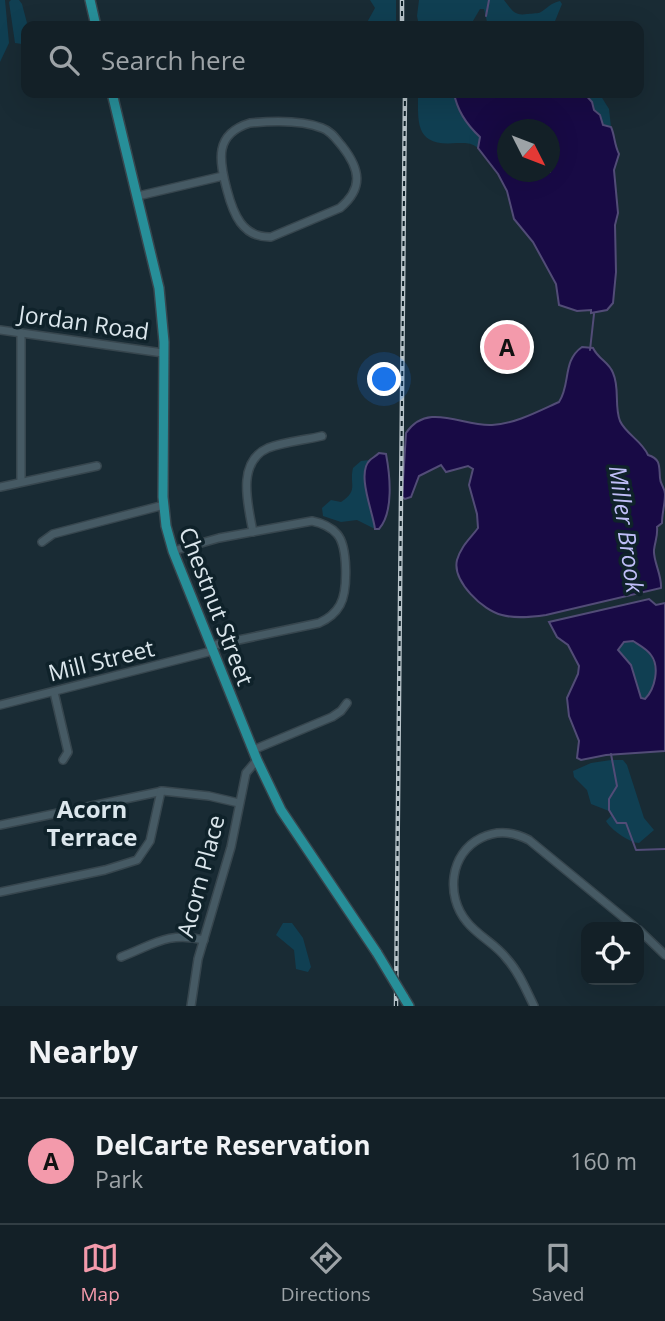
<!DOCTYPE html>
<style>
:root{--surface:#132027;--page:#202d33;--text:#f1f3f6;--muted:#9da3a7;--line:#323e44;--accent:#f39aab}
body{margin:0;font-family:"Open Sans",sans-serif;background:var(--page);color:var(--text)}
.controls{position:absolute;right:21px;bottom:21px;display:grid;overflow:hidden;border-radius:14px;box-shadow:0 7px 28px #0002}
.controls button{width:63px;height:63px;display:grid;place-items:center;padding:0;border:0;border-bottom:2px solid var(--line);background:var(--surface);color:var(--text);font:35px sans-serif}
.compass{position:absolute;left:497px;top:119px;width:63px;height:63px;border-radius:50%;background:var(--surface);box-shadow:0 7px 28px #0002;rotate:132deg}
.you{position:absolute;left:385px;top:380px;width:24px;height:24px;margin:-18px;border:5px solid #fff;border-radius:50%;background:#1a73e8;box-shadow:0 0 0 10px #1a73e833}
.badge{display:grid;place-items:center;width:46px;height:46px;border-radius:50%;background:var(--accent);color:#111;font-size:23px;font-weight:700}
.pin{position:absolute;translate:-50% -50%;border:4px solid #fff;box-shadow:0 2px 7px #0006}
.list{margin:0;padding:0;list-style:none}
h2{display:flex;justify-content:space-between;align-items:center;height:91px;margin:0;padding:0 28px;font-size:30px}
h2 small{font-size:23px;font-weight:400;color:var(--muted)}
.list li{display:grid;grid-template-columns:46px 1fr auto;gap:21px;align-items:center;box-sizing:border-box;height:126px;padding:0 28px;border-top:2px solid var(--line)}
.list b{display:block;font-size:26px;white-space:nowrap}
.list p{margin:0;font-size:23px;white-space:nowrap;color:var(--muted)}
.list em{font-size:23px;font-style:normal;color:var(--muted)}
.icon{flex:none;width:38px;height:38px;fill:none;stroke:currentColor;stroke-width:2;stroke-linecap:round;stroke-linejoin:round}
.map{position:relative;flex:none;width:665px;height:1006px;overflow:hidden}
.search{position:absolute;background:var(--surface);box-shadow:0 7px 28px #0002;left:21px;right:21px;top:21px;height:77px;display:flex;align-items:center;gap:18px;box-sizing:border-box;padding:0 24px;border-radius:14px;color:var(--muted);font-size:26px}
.sheet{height:217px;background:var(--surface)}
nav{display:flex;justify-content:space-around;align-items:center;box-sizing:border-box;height:98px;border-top:2px solid var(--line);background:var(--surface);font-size:19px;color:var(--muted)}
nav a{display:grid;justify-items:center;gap:4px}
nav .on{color:var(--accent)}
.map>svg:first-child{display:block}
.green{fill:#103f52}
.water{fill:#180a45;stroke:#524c77;stroke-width:2;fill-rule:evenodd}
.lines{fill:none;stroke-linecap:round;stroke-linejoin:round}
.stream{stroke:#524c77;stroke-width:2}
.minor-casing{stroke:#37464e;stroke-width:10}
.major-casing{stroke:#37464e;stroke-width:12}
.minor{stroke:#465a64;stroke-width:7}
.major{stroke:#278f99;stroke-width:9}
.rail-casing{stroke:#b7c3c9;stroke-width:4.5}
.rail{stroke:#0f222a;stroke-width:2;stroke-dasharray:5;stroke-linecap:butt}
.major-bridge-casing{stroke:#37464e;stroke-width:12;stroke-linecap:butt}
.major-bridge{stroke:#278f99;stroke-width:9}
.labels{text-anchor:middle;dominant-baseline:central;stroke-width:7;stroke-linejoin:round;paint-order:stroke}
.street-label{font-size:23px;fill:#dbe6ec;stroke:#0f222a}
.water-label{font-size:24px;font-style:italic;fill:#bfbef7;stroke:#0f222a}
.neighbourhood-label{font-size:24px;font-weight:bold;fill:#dbe6ec;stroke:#0f222a}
</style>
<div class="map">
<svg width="665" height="1006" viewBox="0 0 665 1006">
<rect width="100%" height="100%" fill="#192b34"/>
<g class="green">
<path d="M0,0H5L9,43L0,62Z"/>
<path d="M11,0H19L22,4L27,23L42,26H26V37L22,44L15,43L9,2Z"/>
<path d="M370,0H396V26H365L375,8Z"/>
<path d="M419,0H504C512,10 514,16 527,14C529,14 538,13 539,13C547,9 550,3 560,1L562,4L553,26H488L484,9H480L470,26H419L417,16Z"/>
<path d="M418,93H454C457,110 467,125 480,137L478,148C470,142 466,143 457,143C415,147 418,124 418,93Z"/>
<path d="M584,93H599L609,109L611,127L604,125Z"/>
<path d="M369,460C360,485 372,505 375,529L357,520L341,522L323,516L322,508L331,500L341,502C359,490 349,485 353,468L361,461Z"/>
<path d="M624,641C655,640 665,679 645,699L641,698L631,665L619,654L618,650Z"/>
<path d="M611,760H623L627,765L644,818L654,830L639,843C630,843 610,829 606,821L611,816L609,811L591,804L587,790L574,777L573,771L591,763Z"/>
<path d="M283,923H292L303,938L311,967L308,972L296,969L294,950L276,935Z"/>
</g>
<g class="water">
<path d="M454,93H584L592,102L594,110L600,115L603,125L611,127C615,136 614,144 619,154L614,170L618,213L615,225L616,272L613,303L607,310L591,313V310L577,311L559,305L556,284L533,242L514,219L507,191L498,174L478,148L480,137C467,125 457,110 454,93ZM508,130H550V172H508Z"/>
<path d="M582,347L593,348C599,360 609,362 613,373C620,388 614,406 620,421C626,434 642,441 648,455C661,459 659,466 660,478C660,484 665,488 665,494C665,505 662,513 662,523L657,527C658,536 655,541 654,550C653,561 662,575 661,588L546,615C532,617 516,619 502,615C483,611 452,581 457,560C461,546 470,539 478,528L477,514L469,485L473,469L468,466L446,472L441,465L419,476L411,497L405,499L402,497L406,433C428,401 463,427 492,425C515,424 539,411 559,402C571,384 562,361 582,347Z"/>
<path d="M379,453L386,454C390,475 394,512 379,529H375C373,512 356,473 370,460C372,458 376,456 379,453Z"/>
<path d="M649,599L656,605L665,603V751L606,755L581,760L577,758L579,741L569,716L567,698L578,674L579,666L568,645L557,637L549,622ZM633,641C639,645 647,649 651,655C660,667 655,689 645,699L641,698L631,665L618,650L624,642Z"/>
</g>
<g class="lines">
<g class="stream">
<path d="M486,16L489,0"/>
<path d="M590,350L594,314"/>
<path d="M611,754L617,786L609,799V810L617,823H626L636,850L665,849"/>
</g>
<defs>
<g id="minor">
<path d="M250,123C271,121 302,120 322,128C331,131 336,139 342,146C360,169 364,188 340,208L271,237C242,238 233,213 227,190C219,160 214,134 250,123Z"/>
<path d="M138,196L223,176"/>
<path d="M0,330L163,353"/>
<path d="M21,481V333"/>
<path d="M0,487L97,466"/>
<path d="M253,532C248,505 236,462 268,448C284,442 305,440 322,436"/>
<path d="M42,542L53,534L164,505"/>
<path d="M173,551L219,538L312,521C322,523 330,526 337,534C348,546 348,591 340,605C335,614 328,619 319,623L210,646"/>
<path d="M54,692L68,752L63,760"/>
<path d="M0,705L212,651"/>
<path d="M253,750L332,717L341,711L347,703"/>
<path d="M0,825L163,791L209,796L239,803"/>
<path d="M0,892L105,870L137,860L150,841L161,791"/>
<path d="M639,930L665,955"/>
<path d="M121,957C153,945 168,931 204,940"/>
<path d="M191,1006L198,959L231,847L246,773L257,760"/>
<path d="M534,1006C526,990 519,972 507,959C496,944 478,936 467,922C445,896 450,853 481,838C497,830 514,832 529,840L635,927"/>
</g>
<g id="major">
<path d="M90,0L96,26"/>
<path d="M112,93L159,288L164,342L163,497L166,526L173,551L257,760L281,810L377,953"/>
<path d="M403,996L409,1006"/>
</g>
</defs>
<use href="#minor" class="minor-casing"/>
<use href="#major" class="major-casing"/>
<use href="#minor" class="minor"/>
<use href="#major" class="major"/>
<defs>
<g id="rail">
<path d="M402,26V0"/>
<path d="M396,1006L405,93"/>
</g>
</defs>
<use href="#rail" class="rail-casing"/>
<use href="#rail" class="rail"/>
<defs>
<path id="major-bridge" d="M377,953L403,996"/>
</defs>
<use href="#major-bridge" class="major-bridge-casing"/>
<use href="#major-bridge" class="major-bridge"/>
</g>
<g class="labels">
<g class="street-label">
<text transform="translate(84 322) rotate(8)">Jordan Road</text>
<text transform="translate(217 606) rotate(69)">Chestnut Street</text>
<text transform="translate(101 660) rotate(-14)">Mill Street</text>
<text transform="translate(200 876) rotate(-75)">Acorn Place</text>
</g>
<g class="water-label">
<text transform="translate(627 529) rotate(82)">Miller Brook</text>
</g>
<g class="neighbourhood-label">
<text x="92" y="808">Acorn<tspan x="92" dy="28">Terrace</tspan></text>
</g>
</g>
</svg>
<div class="controls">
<button><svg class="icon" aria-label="locate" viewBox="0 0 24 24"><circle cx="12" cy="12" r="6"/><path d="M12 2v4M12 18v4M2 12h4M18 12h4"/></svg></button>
</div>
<svg class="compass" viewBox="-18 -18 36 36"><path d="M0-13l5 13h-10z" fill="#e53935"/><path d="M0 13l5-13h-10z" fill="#9da3a7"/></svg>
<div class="you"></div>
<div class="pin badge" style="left:507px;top:347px">A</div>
<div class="search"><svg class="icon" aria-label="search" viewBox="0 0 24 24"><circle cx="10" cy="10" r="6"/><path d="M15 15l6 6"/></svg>Search here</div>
</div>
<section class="sheet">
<h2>Nearby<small></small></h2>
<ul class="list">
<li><span class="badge">A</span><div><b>DelCarte Reservation</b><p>Park</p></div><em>160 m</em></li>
</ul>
</section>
<nav>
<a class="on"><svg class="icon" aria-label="map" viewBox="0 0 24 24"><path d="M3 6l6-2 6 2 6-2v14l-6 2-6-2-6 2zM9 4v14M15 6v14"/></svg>Map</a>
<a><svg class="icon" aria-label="directions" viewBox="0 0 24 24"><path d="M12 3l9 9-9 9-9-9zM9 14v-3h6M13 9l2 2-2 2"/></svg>Directions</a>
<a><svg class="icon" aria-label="saved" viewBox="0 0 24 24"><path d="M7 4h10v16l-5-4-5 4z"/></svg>Saved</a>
</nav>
